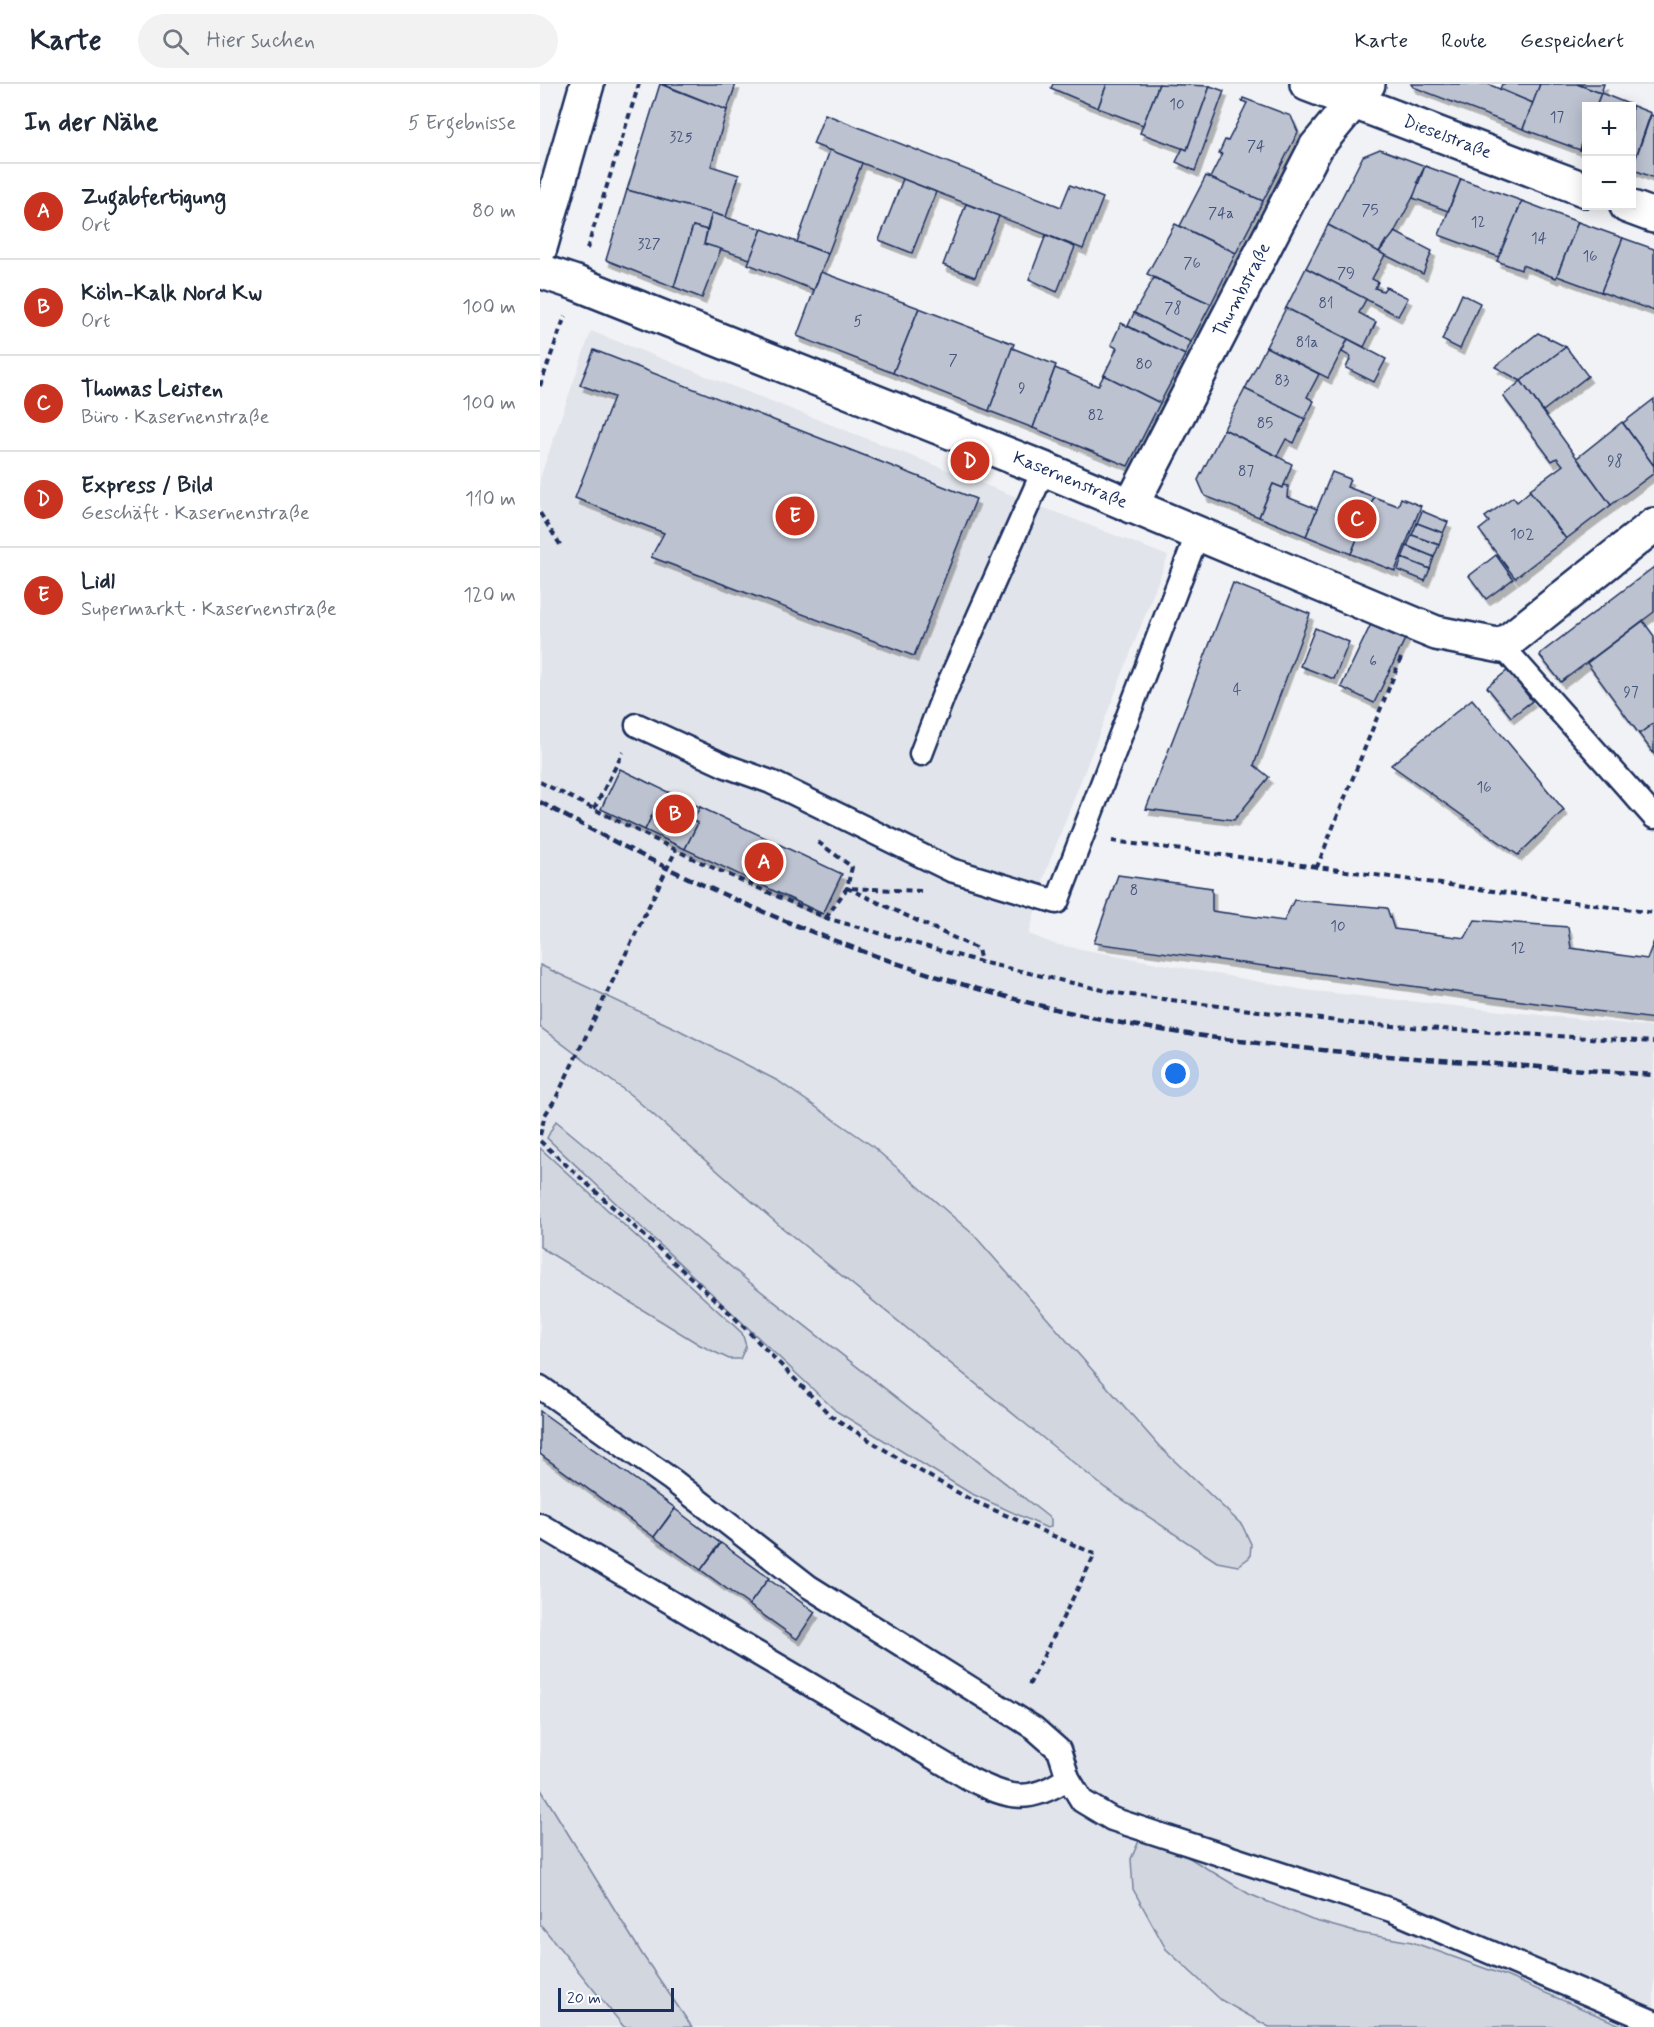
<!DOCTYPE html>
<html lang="de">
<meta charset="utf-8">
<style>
:root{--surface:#fff;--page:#f2f2f3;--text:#1f2937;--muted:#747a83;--line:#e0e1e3;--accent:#c8321e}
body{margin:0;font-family:Mynerve,sans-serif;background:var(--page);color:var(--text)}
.controls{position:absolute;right:18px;top:18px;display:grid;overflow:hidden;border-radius:0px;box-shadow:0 3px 15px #0003}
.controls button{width:54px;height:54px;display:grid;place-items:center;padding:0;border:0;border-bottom:2px solid var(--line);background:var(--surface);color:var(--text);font:30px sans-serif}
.scale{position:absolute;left:18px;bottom:15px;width:116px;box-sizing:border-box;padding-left:6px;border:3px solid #1b2f5e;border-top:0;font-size:16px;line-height:21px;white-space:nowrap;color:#1b2f5e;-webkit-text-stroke:4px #fff;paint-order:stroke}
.you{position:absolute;left:636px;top:990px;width:21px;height:21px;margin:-15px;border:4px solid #fff;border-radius:50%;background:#1a73e8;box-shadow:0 0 0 9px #1a73e833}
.badge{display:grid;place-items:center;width:39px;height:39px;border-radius:50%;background:var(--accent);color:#fff;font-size:20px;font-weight:700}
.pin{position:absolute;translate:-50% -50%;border:3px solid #fff;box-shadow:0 2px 6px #0006}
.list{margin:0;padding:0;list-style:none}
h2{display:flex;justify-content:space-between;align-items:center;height:78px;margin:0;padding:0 24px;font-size:26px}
h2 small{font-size:20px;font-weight:400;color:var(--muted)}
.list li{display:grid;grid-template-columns:39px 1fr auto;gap:18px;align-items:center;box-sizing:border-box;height:96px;padding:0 24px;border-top:2px solid var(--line)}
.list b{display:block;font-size:22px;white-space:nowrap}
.list p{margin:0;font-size:20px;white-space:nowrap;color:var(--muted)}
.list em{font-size:20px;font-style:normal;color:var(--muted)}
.icon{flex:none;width:33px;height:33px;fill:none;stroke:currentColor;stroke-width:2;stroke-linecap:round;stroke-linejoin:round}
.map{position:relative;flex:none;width:1114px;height:1943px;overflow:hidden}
header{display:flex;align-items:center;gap:36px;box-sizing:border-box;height:84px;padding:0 30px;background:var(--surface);border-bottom:2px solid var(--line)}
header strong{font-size:28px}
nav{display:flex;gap:33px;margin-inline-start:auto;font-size:21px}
.search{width:420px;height:54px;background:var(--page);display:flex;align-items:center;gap:15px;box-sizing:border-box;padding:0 21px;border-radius:33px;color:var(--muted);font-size:22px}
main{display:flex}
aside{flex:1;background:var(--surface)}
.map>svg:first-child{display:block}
.built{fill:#e1e4ea}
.green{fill:#d2d6df;stroke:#76829e;stroke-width:1.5}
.building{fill:#bcc2d0;stroke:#1b2f5e;stroke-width:1.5;filter:url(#shadow)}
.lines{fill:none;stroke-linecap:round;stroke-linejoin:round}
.lane-casing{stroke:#1b2f5e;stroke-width:27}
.street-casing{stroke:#1b2f5e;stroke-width:38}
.primary-casing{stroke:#1b2f5e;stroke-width:38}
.path{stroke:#1b2f5e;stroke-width:4;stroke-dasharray:6 4.5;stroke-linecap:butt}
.lane{stroke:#fff;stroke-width:22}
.street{stroke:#fff;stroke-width:33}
.primary{stroke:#fff;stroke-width:33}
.rail{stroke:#1b2f5e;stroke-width:4.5;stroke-dasharray:9 4.5;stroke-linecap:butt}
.labels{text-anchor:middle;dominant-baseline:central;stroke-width:6;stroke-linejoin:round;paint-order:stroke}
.number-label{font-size:15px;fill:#43547a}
.street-label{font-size:18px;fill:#1b2f5e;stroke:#fff}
</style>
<header>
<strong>Karte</strong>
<div class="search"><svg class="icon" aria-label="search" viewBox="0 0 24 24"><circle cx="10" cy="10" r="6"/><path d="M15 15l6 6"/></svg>Hier suchen</div>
<nav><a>Karte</a><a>Route</a><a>Gespeichert</a></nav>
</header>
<main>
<aside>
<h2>In der Nähe<small>5 Ergebnisse</small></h2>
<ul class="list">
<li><span class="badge">A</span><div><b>Zugabfertigung</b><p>Ort</p></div><em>80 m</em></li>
<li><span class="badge">B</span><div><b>Köln-Kalk Nord Kw</b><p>Ort</p></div><em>100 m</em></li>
<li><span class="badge">C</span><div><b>Thomas Leisten</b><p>Büro · Kasernenstraße</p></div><em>100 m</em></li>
<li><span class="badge">D</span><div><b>Express / Bild</b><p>Geschäft · Kasernenstraße</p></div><em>110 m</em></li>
<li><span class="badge">E</span><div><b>Lidl</b><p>Supermarkt · Kasernenstraße</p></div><em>120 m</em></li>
</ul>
</aside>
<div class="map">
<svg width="1114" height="1943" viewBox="0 0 1114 1943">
<defs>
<filter id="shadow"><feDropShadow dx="3.5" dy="6" stdDeviation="0" flood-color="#0004"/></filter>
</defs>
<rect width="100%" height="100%" fill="#f1f2f5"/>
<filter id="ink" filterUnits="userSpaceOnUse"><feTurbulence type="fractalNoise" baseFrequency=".0167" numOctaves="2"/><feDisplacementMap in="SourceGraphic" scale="12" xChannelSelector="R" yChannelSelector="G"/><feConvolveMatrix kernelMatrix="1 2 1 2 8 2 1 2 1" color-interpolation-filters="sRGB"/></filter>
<g filter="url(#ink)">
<path class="built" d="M51,247L628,472L506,787L489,850L514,860L764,906L1114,943V1943H0V394Z"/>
<g class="green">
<path d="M0,881L137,945L238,997L331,1061L434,1151L619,1362L702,1441L711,1460L710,1473L698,1482L677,1478L565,1404L240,1142L92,1012L0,943Z"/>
<path d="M16,1037L208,1197L511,1435V1443L507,1444L430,1409L296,1327L7,1054Z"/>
<path d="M0,1064L202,1249L206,1262L200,1275H189L160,1261L0,1163Z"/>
<path d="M0,1704L102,1870L152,1943H84L0,1840Z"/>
<path d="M599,1757L638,1767L709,1810L772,1836L819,1849L872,1858L966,1892L1085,1943H729L681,1916L626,1865L593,1805L591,1775Z"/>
</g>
<g class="building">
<path d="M120,0L187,26L171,82L199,91L186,133L87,106Z"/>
<path d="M122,0H196L187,26Z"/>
<path d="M513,0H567L558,24L511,4Z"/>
<path d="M567,0H619L603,41L558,24Z"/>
<path d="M619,0L670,2L647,66L600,49Z"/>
<path d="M871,0H948L993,19L983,45L873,3Z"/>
<path d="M962,0H1000L993,19L960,5Z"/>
<path d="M1000,0H1037L1061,9L1056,22H1046V48L1040,66L983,45Z"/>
<path d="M1037,0H1064L1061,9Z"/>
<path d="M670,2L684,7L655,87L636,78L643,64L647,66Z"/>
<path d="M1061,9L1111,29L1092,84V22H1056Z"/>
<path d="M703,14L751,32L758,48L723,117L670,94L682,70L679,69L685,56L688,57L707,19L702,17Z"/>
<path d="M285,30L521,123L530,101L563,114L543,165L273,60Z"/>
<path d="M1111,31L1114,32V94L1092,85Z"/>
<path d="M1046,48V68L1040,66Z"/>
<path d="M840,65L885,82L877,98L880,100L849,158L846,156L839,168L788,141L823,72Z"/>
<path d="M290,66L322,79L288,170L257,158Z"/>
<path d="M885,82L921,95L908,127L873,114Z"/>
<path d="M666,92L723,117L696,169L640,142Z"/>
<path d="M363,95L396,108L372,169L339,156Z"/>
<path d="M921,95L982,117L959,173L899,151Z"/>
<path d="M87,106L172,129L167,146L153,142L134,203L66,176Z"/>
<path d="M982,117L1038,138L1016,194L982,181L981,186L957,177Z"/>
<path d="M426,120L459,132L435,193L403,181Z"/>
<path d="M172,129L222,145L210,175L164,160Z"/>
<path d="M1038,138L1083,154L1061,208L1017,192Z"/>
<path d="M635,140L696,169L671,220L607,190Z"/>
<path d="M788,141L845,171L832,195L838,198L835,204L843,207L846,203L868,214L858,232L766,184Z"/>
<path d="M153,142L167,146L164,160L181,165L162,214L134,203Z"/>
<path d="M222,145L288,170L274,206L208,180Z"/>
<path d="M855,148L892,167L883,190L839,168Z"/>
<path d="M506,151L535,163L517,208L489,195Z"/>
<path d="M1083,154L1114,165V227L1061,208Z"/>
<path d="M766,184L826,215L819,229L836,238L824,263L746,224Z"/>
<path d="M281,188L379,224L353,289L257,252Z"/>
<path d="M614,194L671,220L651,258L594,229Z"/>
<path d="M922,210L940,219L920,265L902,256Z"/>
<path d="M379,224L474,260L449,327L353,289Z"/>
<path d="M746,224L808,255L788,294L726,263Z"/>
<path d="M594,229L651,258L645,271L588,242Z"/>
<path d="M581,239L645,271L620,319L564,291L577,264L571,261Z"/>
<path d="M998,249L1026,263L981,297L955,283Z"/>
<path d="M808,255L846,275L834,298L806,284L811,273L802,268Z"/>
<path d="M726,263L779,290L767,313L774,317L765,335L705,305Z"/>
<path d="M1026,263L1048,292L1003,327L981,297Z"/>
<path d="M472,264L516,281L493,344L449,327Z"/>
<path d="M54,266L436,415L374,572L111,473L124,449L35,414L74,313L40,301Z"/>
<path d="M515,284L558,302L564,291L620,319L588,382L493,344Z"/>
<path d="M981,297L1071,421L1026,455L989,406L1023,381L1017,374L1012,377L963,312Z"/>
<path d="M705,305L765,335L754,359L746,355L737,372L684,345Z"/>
<path d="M1114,315V382L1083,339Z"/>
<path d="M1082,338L1114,382V389L1071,421L1037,374Z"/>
<path d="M684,345L752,380L743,404L733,400L719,433L665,412L658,396Z"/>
<path d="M792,388L810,395L807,403L834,413L811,470L766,452Z"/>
<path d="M733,400L743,404L744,401L748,402L747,413L777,425L766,452L719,433Z"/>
<path d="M990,407L1026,455L975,494L939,446L949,438L945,433L973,413L977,418Z"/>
<path d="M834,413L858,422L861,414L881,422L855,487L811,470Z"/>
<path d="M882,427L908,438L903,449L877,439Z"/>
<path d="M877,439L903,449L899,461L872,451Z"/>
<path d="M872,451L899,461L894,473L867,462Z"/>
<path d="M867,462L894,473L890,485L862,474Z"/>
<path d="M956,471L973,495L946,515L929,492Z"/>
<path d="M862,474L890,485L885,497L858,486Z"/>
<path d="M1114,483V528L1021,598L1000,572L1001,569Z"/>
<path d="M693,499L770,530L714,681L729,693L694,736L606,725Z"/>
<path d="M1103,537L1114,552V639L1099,650L1047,579Z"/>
<path d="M832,538L866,553L834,619L801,603Z"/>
<path d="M775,544L809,558L794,595L760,582Z"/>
<path d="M968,586L992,617L971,633L947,603Z"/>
<path d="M932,615L1024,726L978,771L851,681Z"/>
<path d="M1114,639V670L1099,650Z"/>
<path d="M80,685L128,708L123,719L119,717L105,746L61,725Z"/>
<path d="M128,708L160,723L153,737L158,739L145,765L105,746L119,717L123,719Z"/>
<path d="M160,723L302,790L283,830L145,765L158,739L153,737Z"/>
<path d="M578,791L672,804V827L744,837L754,816L847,824L854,845L925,854L935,836L1028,843L1031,864L1107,875L1114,857V935L554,859Z"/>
<path d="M0,1327L135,1424L114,1453L0,1370Z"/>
<path d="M135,1425L180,1459L161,1486L114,1453Z"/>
<path d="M181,1459L229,1494L209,1521L161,1486Z"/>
<path d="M228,1495L275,1528L257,1555L209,1521Z"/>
</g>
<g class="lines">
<defs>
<g id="lane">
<path d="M962,562L1114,733"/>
<path d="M97,641L186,682L231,698L411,786L517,818L657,451"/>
<path d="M381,670L404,610L504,385"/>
<path d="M0,1303L132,1396L268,1502L494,1644L519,1666L528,1694L542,1717L572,1735L851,1826L1114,1938"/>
<path d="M0,1441L430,1695C470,1715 489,1720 528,1694"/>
</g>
<g id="street">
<path id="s1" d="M767,0L1046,106"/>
<path d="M1087,122L1114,132"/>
<path id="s2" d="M0,187L36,199L504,385L874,540L896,549L962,562L1114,441"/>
<path id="s3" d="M591,422L776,63L828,0"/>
</g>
<path id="primary" d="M0,164L47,0"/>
</defs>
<use href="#lane" class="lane-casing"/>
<use href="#street" class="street-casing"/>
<use href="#primary" class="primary-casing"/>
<g class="path">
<path d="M47,165L99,0"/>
<path d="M0,302L25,232"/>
<path d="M0,429L21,462"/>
<path d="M861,574L777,783L1114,829"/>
<path d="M0,698L158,777L286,834L441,878L576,909L820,940L1114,958"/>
<path d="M54,725L83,668"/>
<path d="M572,757L777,783"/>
<path d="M278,758L312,783L307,804L286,834"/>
<path d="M381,807L307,804L438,865L441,878"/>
<path d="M0,1051L5,1031L16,1014L136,766"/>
<path d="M0,1057L193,1232L291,1332L361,1376L431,1416L555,1470L488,1603"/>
</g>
<use href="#lane" class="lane"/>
<use href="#street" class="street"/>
<use href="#primary" class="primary"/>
<path class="rail" d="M0,718C187,821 386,905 598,942C768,971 942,978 1114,991"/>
</g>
</g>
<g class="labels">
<g class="number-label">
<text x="637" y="21">10</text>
<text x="1017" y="34">17</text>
<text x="141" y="54">325</text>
<text x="716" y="63">74</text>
<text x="830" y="127">75</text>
<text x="681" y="130">74a</text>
<text x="938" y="139">12</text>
<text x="999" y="155">14</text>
<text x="109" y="161">327</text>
<text x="1050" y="173">16</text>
<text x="652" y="180">76</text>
<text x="806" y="190">79</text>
<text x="786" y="220">81</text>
<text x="633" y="225">78</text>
<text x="318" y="238">5</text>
<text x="767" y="259">81a</text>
<text x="413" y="277">7</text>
<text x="604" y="281">80</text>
<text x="742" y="297">83</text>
<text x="482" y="305">9</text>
<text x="556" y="332">82</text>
<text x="725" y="340">85</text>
<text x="1075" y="378">98</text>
<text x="706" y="388">87</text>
<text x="982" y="451">102</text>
<text x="833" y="578">6</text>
<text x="697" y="606">4</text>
<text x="1091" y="609">97</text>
<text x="944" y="704">16</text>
<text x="594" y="807">8</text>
<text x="798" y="843">10</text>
<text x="978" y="865">12</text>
</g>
<g class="street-label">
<text stroke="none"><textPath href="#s1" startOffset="150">Dieselstraße</textPath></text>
<text stroke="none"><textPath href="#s3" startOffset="243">Thumbstraße</textPath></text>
<text stroke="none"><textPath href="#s2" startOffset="570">Kasernenstraße</textPath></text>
</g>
</g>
</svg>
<div class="controls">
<button>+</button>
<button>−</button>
</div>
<div class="scale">20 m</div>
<div class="you"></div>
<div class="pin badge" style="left:224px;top:778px">A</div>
<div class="pin badge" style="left:135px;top:730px">B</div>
<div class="pin badge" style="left:817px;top:435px">C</div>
<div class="pin badge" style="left:430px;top:377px">D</div>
<div class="pin badge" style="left:255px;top:432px">E</div>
</div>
</main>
